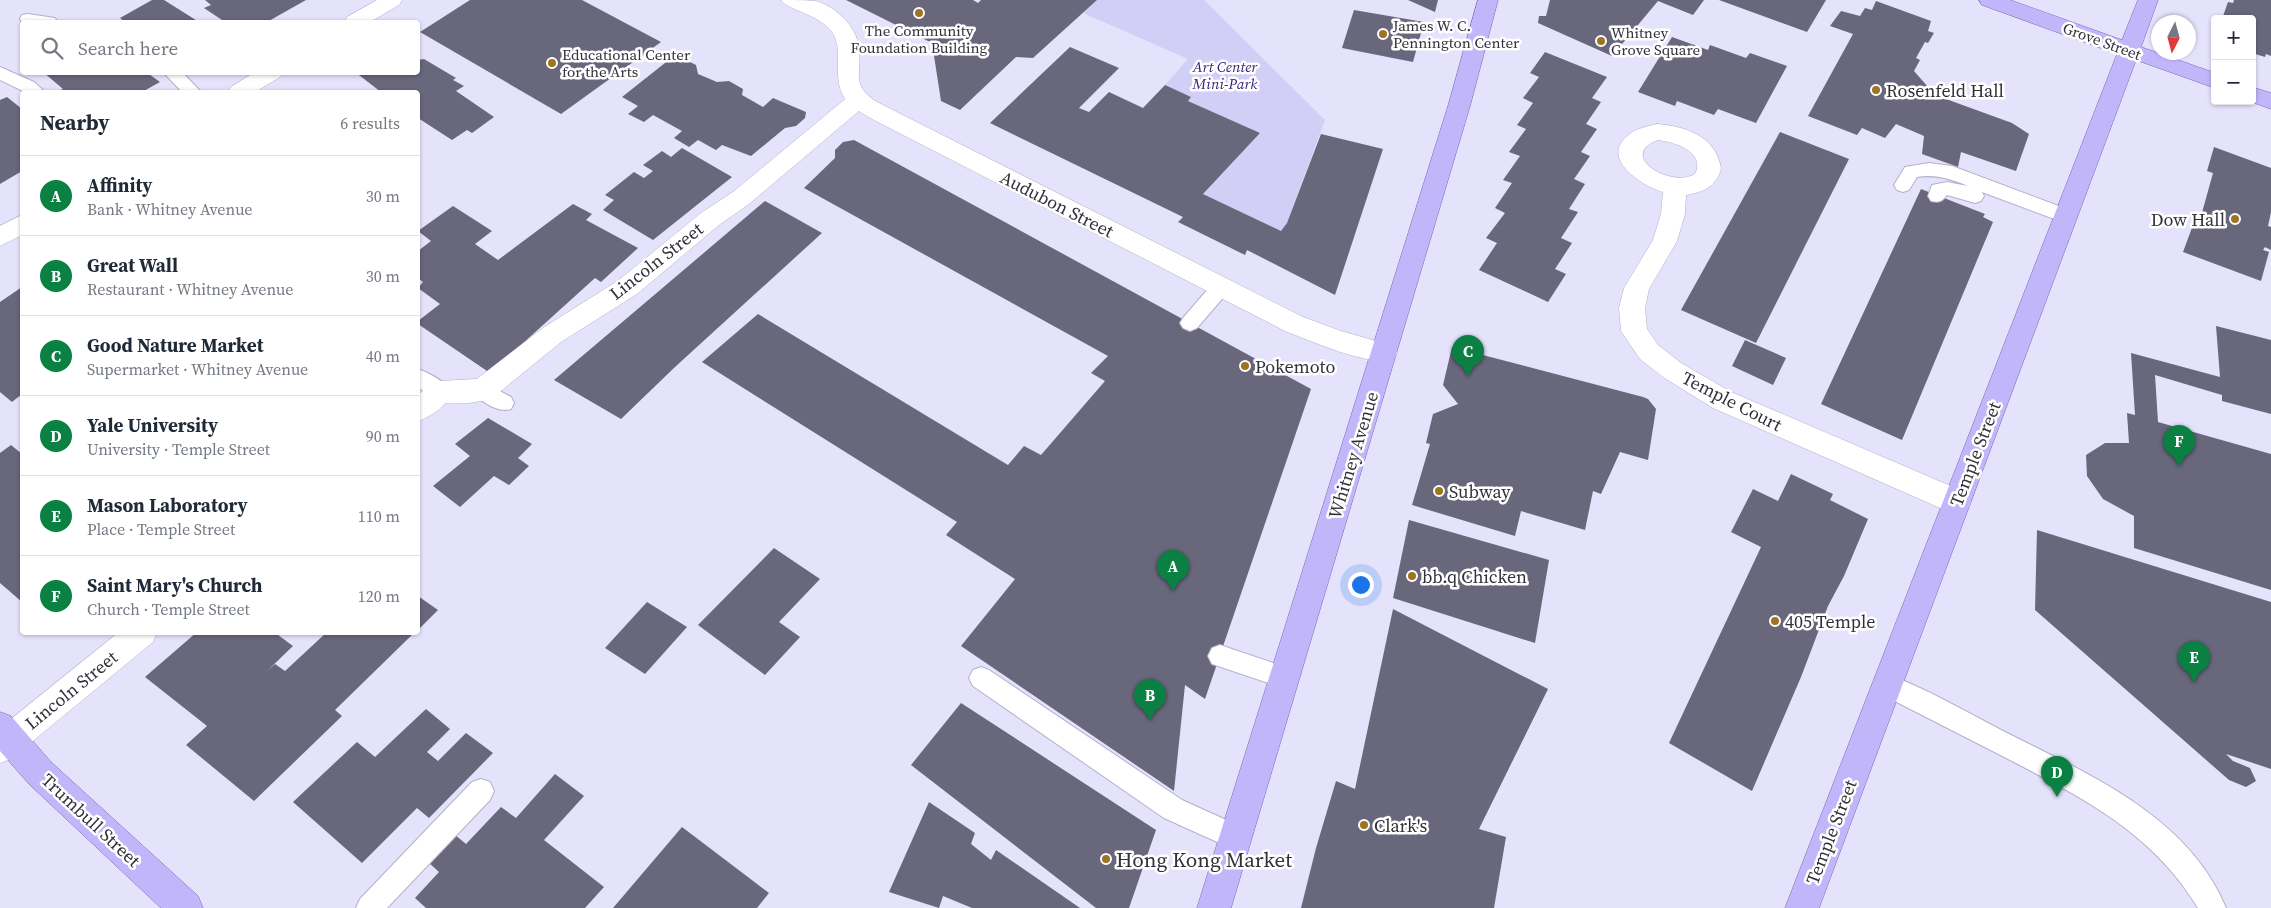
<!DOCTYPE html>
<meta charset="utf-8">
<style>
:root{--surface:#fff;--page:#f2f2f3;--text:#1f2937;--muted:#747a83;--line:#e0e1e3;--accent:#0b8043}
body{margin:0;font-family:"Source Serif 4",serif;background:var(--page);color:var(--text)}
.controls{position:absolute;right:15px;top:15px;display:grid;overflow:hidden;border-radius:5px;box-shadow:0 1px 4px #0004}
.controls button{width:45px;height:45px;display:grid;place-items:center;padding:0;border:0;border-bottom:1px solid var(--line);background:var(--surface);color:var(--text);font:25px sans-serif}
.compass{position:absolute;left:2151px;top:15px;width:45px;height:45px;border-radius:50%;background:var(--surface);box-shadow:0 1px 4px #0004;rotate:186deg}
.you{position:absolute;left:1360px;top:584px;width:18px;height:18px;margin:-12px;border:4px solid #fff;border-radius:50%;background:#1a73e8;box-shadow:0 0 0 8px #1a73e833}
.badge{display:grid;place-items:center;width:32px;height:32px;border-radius:50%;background:var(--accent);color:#fff;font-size:16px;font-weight:700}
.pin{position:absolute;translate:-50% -41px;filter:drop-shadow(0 1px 2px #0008)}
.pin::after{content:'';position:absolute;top:26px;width:18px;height:15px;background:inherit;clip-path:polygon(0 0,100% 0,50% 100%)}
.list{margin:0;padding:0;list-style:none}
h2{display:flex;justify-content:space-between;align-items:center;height:65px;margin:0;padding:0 20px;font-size:21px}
h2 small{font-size:16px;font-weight:400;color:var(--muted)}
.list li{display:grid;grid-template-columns:32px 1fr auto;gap:15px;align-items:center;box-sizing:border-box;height:80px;padding:0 20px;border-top:1px solid var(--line)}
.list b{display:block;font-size:19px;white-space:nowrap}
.list p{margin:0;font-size:16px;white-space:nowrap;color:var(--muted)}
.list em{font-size:16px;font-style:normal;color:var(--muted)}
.icon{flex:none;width:28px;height:28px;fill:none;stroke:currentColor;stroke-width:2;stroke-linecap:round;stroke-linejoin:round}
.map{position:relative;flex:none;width:2271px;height:908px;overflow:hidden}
.search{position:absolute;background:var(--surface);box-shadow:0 1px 4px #0004;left:20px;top:20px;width:400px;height:55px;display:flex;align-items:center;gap:12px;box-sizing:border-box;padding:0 18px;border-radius:5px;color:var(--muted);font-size:19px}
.panel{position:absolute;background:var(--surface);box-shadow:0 1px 4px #0004;left:20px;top:90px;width:400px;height:545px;border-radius:5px}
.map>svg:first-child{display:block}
.green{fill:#d2cff6}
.building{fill:#68677c}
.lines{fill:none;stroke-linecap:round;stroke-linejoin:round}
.service-casing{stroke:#b3b1c9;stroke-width:2}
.pedestrian-casing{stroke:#b3b1c9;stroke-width:1}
.minor-casing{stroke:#b3b1c9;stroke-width:1}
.secondary-casing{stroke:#b3b1c9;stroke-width:1}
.primary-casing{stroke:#7468b4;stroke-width:1}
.service{fill:#fff;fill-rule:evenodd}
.pedestrian{fill:#fff;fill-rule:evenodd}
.minor{fill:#fff;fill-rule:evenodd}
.secondary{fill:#fff;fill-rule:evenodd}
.primary{fill:#c1b6f9;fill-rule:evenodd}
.poi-dot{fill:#9e7322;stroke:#fff;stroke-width:2}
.labels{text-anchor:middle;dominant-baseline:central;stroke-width:5;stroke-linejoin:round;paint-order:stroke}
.far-poi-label{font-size:15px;fill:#32313a;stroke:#fff;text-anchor:start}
.far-street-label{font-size:15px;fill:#32313a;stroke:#fff}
.far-park-label{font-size:15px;font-style:italic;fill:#351d75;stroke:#fff}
.poi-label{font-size:18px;fill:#32313a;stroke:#fff;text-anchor:start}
.street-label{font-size:18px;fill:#32313a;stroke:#fff}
.near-poi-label{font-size:21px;fill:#32313a;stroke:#fff;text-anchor:start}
</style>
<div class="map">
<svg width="2271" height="908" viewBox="0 0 2271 908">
<rect width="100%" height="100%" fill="#e4e3fb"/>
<path class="green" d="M1097,0H1204L1325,120L1287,223L1281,231L1203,194L1260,133L1188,101L1165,85L1188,59L1083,13Z"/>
<g class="building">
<path d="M152,0H164L199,22H125L120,18Z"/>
<path d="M205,0H306L267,22H225L204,8L211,5Z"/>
<path d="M470,0H582L661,42L561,114L420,32Z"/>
<path d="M846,0H973L978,3L981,0H1097L1033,58L1016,57L960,110L941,101L932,43Z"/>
<path d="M1408,0H1438L1435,12Z"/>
<path d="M1550,0H1704L1693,15L1658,1L1612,56L1538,23L1539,16H1546Z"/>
<path d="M1719,0H1826L1807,32Z"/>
<path d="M2234,0H2271V56L2266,54L2265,57L2252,53V19H2222L2228,2L2233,3Z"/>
<path d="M1876,1L1931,21L1928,31L1934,33L1928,43L1925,42L1916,58L1920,60L1914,71L1935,95L2012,123L2029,134L2016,171L1961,152L1958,167L1922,154L1924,136L1896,124L1885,138L1862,128L1857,135L1808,116L1853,34L1830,26L1841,11L1860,16L1865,8L1872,10Z"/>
<path d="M1354,10L1424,22L1413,62L1342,48Z"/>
<path d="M1672,37L1708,50L1710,45L1746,58L1750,53L1787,66L1756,123L1718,109L1714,115L1677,101L1675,106L1638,92Z"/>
<path d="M1070,47L1119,68L1079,108L1089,112L1109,92L1143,108L1165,85L1191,97L1188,101L1260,133L1203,194L1281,231L1287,223L1321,134L1383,149L1335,295L1247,250L1245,255L1178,222L1183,217L990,123Z"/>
<path d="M1545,52L1607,77L1592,98L1601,102L1586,124L1597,129L1581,152L1590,156L1574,179L1585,184L1569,209L1578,212L1561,238L1572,243L1555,269L1566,274L1548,302L1479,270L1497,243L1486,238L1505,213L1495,208L1512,183L1503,180L1520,156L1509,152L1526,129L1517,125L1533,103L1523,98L1539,77L1530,73Z"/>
<path d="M424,59L456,78L453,80L464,86L456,91L494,117L472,133L467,130L452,140L418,118V92H381L355,72H418V60Z"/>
<path d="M670,59L674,61L684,59L696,65L698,74L717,82L729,81L743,89L742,95L763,107L773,98L806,112L805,118L796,126L785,128L751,156L722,145L716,150L698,140L689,147L674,138L682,131L653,115L644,122L628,114L638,106L622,97Z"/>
<path d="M43,72H146L160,82L142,92H56L63,89Z"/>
<path d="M7,97L22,109V171L0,184V100Z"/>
<path d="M1780,132L1849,159L1756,343L1681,310Z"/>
<path d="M854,140L1311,389L1205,699L1185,685L1174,791L961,646L1015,579L946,535L957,522L702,362L758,314L1008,465L1024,446L1041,455L1105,381L1091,373L1108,356L804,188L835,158V150L843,142Z"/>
<path d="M2214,147L2271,168V212L2268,226L2271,227V250L2265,247L2263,250L2269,252L2261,281L2183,252L2193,225L2198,227L2213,173L2207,171Z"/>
<path d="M682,148L732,177L653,240L603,210L614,200L605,195L634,172L644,178L653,171L643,165L662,151L671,157Z"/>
<path d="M1921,189L1985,214L1983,217L1993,222L1902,440L1821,404Z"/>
<path d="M765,201L822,233L675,367L621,419L554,380Z"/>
<path d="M573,204L592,214L586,220L638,248L601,282L595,278L490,373L418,324V321L440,304L418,288L423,282L418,278V251L431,241L418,231L453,206L492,231L475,244L498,260Z"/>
<path d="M22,287V394L12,402L0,392V302Z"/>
<path d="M2216,326L2271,340V414L2222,401V395L2155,375L2158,422L2271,454V590L2134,548V516L2103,499L2087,476L2086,455L2105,443H2129L2127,413L2135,415L2131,353L2220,377Z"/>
<path d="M1745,340L1786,358L1773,385L1732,366Z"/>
<path d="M1452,347L1643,397L1648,399L1656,409L1648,460L1620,452L1601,494L1593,491L1585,530L1521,511L1515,536L1412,505L1430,444L1426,443L1433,414L1458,404L1443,385Z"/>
<path d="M488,418L532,444L518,458L529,466L509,485L494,476L460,507L433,486L470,456L455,444Z"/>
<path d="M11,445L22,454V602L0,583V453Z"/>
<path d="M1791,474L1833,494L1830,500L1868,519L1844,576L1828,606L1801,677L1752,791L1669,743L1761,547L1731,532L1753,489L1778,501Z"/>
<path d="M1409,520L1549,560L1535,643L1393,598Z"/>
<path d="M2037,530L2271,602V769L2226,754L2233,761L2250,768L2256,781L2246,787L2229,780L2035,610Z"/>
<path d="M774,548L820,579L779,622L800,637L765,675L698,625Z"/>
<path d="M418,596L438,610L418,630Z"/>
<path d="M647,602L687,627L645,674L605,648Z"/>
<path d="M1393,609L1548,689L1479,829L1506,837L1494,908H1301L1316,848L1336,781L1355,789Z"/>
<path d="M197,632H274L293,646L266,672L275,664L285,671L327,632H415L335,710L342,716L254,801L186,745L207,726L145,677Z"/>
<path d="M961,703L1156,830L1129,908H1096L911,765Z"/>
<path d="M426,709L450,729L427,752L438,761L466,733L493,753L429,818L417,808L362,863L293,802L357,742L375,757Z"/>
<path d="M555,774L584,796L544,840L604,887L585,908H426L415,898L439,872L428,862L454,834L466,844L501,807L516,818Z"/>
<path d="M929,802L975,833L971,844L991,860L996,850L1080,908H972L943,896L939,908L889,892Z"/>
<path d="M682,827L769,893L757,908H613Z"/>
</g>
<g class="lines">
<defs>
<g id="service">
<path d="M28,14L55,18L57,22L22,23L20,19L22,15Z"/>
<path d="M0,67L34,82L45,92H25L0,80Z"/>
<path d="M163,72H182L201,92H182Z"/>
<path d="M1929,163L1952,166L2072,211L2074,216L2072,221L2065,223L1982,192L1984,196L1981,201L1975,203L1947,195C1942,201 1940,203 1931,201L1928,196L1932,185L1947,182L1968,186C1950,179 1936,174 1917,177L1909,190L1903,192L1897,190L1894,185L1905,167Z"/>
<path d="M1221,280L1228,282L1231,287L1228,292L1197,328L1190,331L1183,328L1180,323L1183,318L1214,282Z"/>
<path d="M418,369C429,373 445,381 450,392L447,398C435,402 427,394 418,387Z"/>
<path d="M483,382L511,397L514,403L511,409C499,413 479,402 473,390L476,384Z"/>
<path d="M1220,645L1294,670L1298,678L1294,686L1286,689L1212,664L1208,656L1212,648Z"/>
<path d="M981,667L989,670L1182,800L1244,828L1248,837L1244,846L1235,850L1164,818L973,686L969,678L973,670Z"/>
<path d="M1887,674C1927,689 1965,711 2003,731C2086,773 2188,815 2226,908H2198C2153,834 2088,801 2014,762C1969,739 1924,716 1879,693L1875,685L1879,677Z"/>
<path d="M481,779L490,782L494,791L490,800L387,908H356L360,899L472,782Z"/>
</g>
<path id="pedestrian" d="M858,92L866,95L869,100L866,105L749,204L719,225L637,294L561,342L492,398C475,404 448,406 431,400L427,392L431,384L440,381L477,379L543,328L619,280L701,213L733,192L850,95Z"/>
<g id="minor">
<path d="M781,0C791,0 806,0 816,1C836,7 856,26 859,47C862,73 850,85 877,102L1303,317L1341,331L1393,346L1397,353L1393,360C1371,367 1308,340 1285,331L874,120C840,100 837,95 838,55C838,48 837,39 832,32C819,14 787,10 781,0Z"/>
<path d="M1657,124C1685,126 1716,136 1721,168C1717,187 1703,192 1686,195L1685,214L1677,241L1649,289L1645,308L1647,329L1658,345L1681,363L1731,392L1967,493L1971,502L1967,511L1957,514L1947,511L1713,408L1663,377L1640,359L1621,331L1619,308L1624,288L1653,240L1661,214L1663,192C1640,185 1597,157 1631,133C1638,128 1649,126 1657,124ZM1658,140C1675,142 1706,152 1695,174C1671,189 1616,155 1658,140Z"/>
<path d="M440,381L449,384L453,392C447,405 431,417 418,421V395L431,384Z"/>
<path d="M119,632H157L153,642L11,759L0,763V728Z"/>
</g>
<g id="secondary">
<path d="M377,0H402L399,5L370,22H345L347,17Z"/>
<path d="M255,72H283L280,77L255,92H228L231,87Z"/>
<path d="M22,215V235L0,246V226Z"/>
</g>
<g id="primary">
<path d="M1478,0H1498L1470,106L1231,908H1197L1448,106Z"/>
<path d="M1979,0H2010L2122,40L2138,0H2158L2141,47L2215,73V88L2136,60L1819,908H1785L2117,54L1982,5Z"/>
<path d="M2252,87L2271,93V109L2249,101H2252Z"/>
<path d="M0,712L11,716L51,762L198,896L203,908H161L29,784L0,751Z"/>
</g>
</defs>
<use href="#service" class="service-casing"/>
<use href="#pedestrian" class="pedestrian-casing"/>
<use href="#minor" class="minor-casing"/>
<use href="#secondary" class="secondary-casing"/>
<use href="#primary" class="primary-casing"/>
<use href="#service" class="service"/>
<use href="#pedestrian" class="pedestrian"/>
<use href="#minor" class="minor"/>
<use href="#secondary" class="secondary"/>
<use href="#primary" class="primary"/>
</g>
<g class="poi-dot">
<circle cx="919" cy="13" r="5"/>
<circle cx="1383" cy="34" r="5"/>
<circle cx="1601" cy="41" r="5"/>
<circle cx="552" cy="63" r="5"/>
<circle cx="1876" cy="90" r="5"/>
<circle cx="2235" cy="219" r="5"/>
<circle cx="1245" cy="366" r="5"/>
<circle cx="1439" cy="491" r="5"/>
<circle cx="1412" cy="576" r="5"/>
<circle cx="1775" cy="621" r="5"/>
<circle cx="1364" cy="825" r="5"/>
<circle cx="1106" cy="859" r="5"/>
</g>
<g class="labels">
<g class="far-poi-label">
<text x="1393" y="25">James W. C.<tspan x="1393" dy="17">Pennington Center</tspan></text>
<text x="919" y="30" text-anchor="middle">The Community<tspan x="919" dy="17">Foundation Building</tspan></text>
<text x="1611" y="32">Whitney<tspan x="1611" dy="17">Grove Square</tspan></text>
<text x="562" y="54">Educational Center<tspan x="562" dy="17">for the Arts</tspan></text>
</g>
<g class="far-street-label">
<text transform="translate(2102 41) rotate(20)">Grove Street</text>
</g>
<g class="far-park-label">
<text x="1225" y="66">Art Center<tspan x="1225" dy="17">Mini-Park</tspan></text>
</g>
<g class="poi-label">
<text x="1886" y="90">Rosenfeld Hall</text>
<text x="2225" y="219" text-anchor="end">Dow Hall</text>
<text x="1255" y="366">Pokemoto</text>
<text x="1449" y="491">Subway</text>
<text x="1422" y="576">bb.q Chicken</text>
<text x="1785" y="621">405 Temple</text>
<text x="1374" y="825">Clark's</text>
</g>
<g class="street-label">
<text transform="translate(1057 204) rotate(27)">Audubon Street</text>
<text transform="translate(656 261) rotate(-38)">Lincoln Street</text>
<text transform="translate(1732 401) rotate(27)">Temple Court</text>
<text transform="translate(1975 454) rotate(-69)">Temple Street</text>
<text transform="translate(1353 455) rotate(-73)">Whitney Avenue</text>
<text transform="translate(71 690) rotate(-39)">Lincoln Street</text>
<text transform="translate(91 820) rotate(43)">Trumbull Street</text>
<text transform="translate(1831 832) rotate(-69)">Temple Street</text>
</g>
<g class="near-poi-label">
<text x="1116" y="859">Hong Kong Market</text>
</g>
</g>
</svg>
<div class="controls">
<button>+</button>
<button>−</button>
</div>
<svg class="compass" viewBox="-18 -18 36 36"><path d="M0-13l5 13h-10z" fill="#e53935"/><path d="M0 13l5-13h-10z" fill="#747a83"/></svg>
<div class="you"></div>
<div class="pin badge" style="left:1173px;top:591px">A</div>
<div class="pin badge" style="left:1150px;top:720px">B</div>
<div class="pin badge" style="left:1468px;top:376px">C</div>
<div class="pin badge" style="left:2057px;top:797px">D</div>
<div class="pin badge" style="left:2194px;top:682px">E</div>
<div class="pin badge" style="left:2179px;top:466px">F</div>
<div class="search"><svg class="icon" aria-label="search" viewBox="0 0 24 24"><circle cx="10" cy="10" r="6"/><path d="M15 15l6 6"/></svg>Search here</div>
<section class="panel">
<h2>Nearby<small>6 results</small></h2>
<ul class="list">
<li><span class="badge">A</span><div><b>Affinity</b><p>Bank · Whitney Avenue</p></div><em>30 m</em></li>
<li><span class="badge">B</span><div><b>Great Wall</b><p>Restaurant · Whitney Avenue</p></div><em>30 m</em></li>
<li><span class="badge">C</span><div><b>Good Nature Market</b><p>Supermarket · Whitney Avenue</p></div><em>40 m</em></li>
<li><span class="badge">D</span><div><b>Yale University</b><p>University · Temple Street</p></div><em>90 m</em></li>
<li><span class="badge">E</span><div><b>Mason Laboratory</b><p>Place · Temple Street</p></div><em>110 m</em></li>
<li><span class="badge">F</span><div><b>Saint Mary's Church</b><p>Church · Temple Street</p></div><em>120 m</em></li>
</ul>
</section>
</div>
